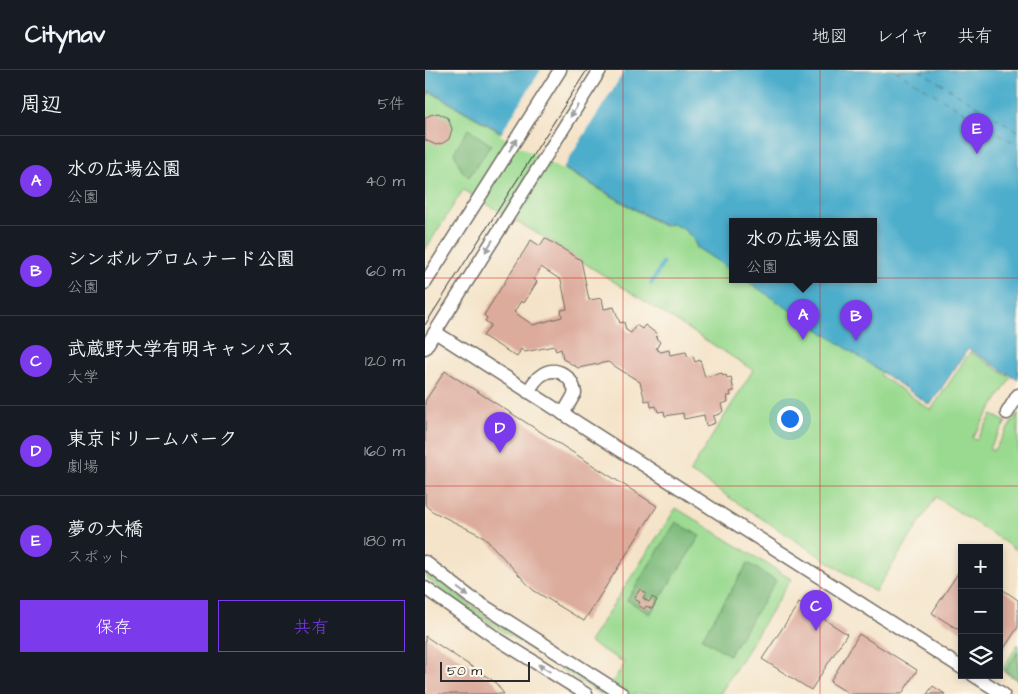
<!DOCTYPE html>
<html lang="ja">
<meta charset="utf-8">
<style>
:root{--surface:#171b24;--page:#20242c;--text:#f1f3f6;--muted:#9ea1a6;--line:#363941;--accent:#7c3aed}
body{margin:0;font-family:"Architects Daughter","Klee One",sans-serif;background:var(--page);color:var(--text)}
.controls{position:absolute;right:15px;bottom:15px;display:grid;overflow:hidden;border-radius:0px;box-shadow:0 2px 8px #0003}
.controls button{width:45px;height:45px;display:grid;place-items:center;padding:0;border:0;border-bottom:1px solid var(--line);background:var(--surface);color:var(--text);font:25px sans-serif}
.scale{position:absolute;left:15px;bottom:12px;width:90px;box-sizing:border-box;padding-left:5px;border:2px solid #2b2b2b;border-top:0;font-size:14px;line-height:18px;white-space:nowrap;color:#2b2b2b;-webkit-text-stroke:4px #fbf7ec;paint-order:stroke}
.you{position:absolute;left:364px;top:348px;width:18px;height:18px;margin:-12px;border:4px solid #fff;border-radius:50%;background:#1a73e8;box-shadow:0 0 0 8px #1a73e833}
.badge{display:grid;place-items:center;width:32px;height:32px;border-radius:50%;background:var(--accent);color:#fff;font-size:16px;font-weight:700}
.pin{position:absolute;translate:-50% -41px;filter:drop-shadow(0 1px 2px #0008)}
.pin::after{content:'';position:absolute;top:26px;width:18px;height:15px;background:inherit;clip-path:polygon(0 0,100% 0,50% 100%)}
.popup{position:absolute;left:304px;top:148px;width:148px;height:65px;box-sizing:border-box;display:grid;place-content:center;border-radius:0px;background:var(--surface);filter:drop-shadow(0 1px 4px #0005);font-size:16px;white-space:nowrap;color:var(--muted)}
.popup b{font-size:19px;color:var(--text)}
.popup::after{content:'';position:absolute;left:50%;top:100%;margin-left:-10px;border:10px solid transparent;border-top-color:var(--surface)}
.list{margin:0;padding:0;list-style:none}
h2{display:flex;justify-content:space-between;align-items:center;height:65px;margin:0;padding:0 20px;font-size:21px}
h2 small{font-size:16px;font-weight:400;color:var(--muted)}
.list li{display:grid;grid-template-columns:32px 1fr auto;gap:15px;align-items:center;box-sizing:border-box;height:90px;padding:0 20px;border-top:1px solid var(--line)}
.list b{display:block;font-size:19px;white-space:nowrap}
.list p{margin:0;font-size:16px;white-space:nowrap;color:var(--muted)}
.list em{font-size:16px;font-style:normal;color:var(--muted)}
.actions{display:flex;gap:10px;padding:15px 20px}
.actions a{flex:1;padding:11px 0;border:1px solid var(--accent);border-radius:0px;text-align:center;font-size:18px;color:var(--accent)}
.actions .main{background:var(--accent);color:#fff}
.icon{flex:none;width:28px;height:28px;fill:none;stroke:currentColor;stroke-width:2;stroke-linecap:round;stroke-linejoin:round}
.map{position:relative;flex:none;width:593px;height:624px;overflow:hidden}
header{display:flex;align-items:center;gap:30px;box-sizing:border-box;height:70px;padding:0 25px;background:var(--surface);border-bottom:1px solid var(--line)}
header strong{font-size:24px}
nav{display:flex;gap:28px;margin-inline-start:auto;font-size:18px}
main{display:flex}
aside{flex:1;background:var(--surface)}
.map>svg:first-child{display:block}
.green{fill:#9ada90;stroke:#62825e}
.forest{fill:#7bba7a;stroke:#537252}
.water{fill:#4daecc;stroke:#3c6c7c}
.pier{fill:#f4e3c8}
.lines{fill:none;stroke-linecap:round;stroke-linejoin:round}
.stream{stroke:#4daecc;stroke-width:4}
.ferry{stroke:#375963;stroke-width:1;stroke-dasharray:6 5;stroke-linecap:butt}
.building{fill:#dcab9c;fill-rule:evenodd}
.minor-casing{stroke:#716b62;stroke-width:15}
.minor{stroke:#fff;stroke-width:12}
.tram{stroke:#2b2b2b;stroke-width:1}
.oneway{fill:#a0a0a0}
.grid{fill:none;stroke:#d62828;stroke-width:1;stroke-opacity:0.55}
</style>
<header>
<strong>Citynav</strong>
<nav><a>地図</a><a>レイヤ</a><a>共有</a></nav>
</header>
<main>
<aside>
<h2>周辺<small>5件</small></h2>
<ul class="list">
<li><span class="badge">A</span><div><b>水の広場公園</b><p>公園</p></div><em>40 m</em></li>
<li><span class="badge">B</span><div><b>シンボルプロムナード公園</b><p>公園</p></div><em>60 m</em></li>
<li><span class="badge">C</span><div><b>武蔵野大学有明キャンパス</b><p>大学</p></div><em>120 m</em></li>
<li><span class="badge">D</span><div><b>東京ドリームパーク</b><p>劇場</p></div><em>160 m</em></li>
<li><span class="badge">E</span><div><b>夢の大橋</b><p>スポット</p></div><em>180 m</em></li>
</ul>
<div class="actions"><a class="main">保存</a><a>共有</a></div>
</aside>
<div class="map">
<svg width="593" height="624" viewBox="0 0 593 624">
<rect width="100%" height="100%" fill="#fbf7ec"/>
<filter id="ink" filterUnits="userSpaceOnUse"><feTurbulence type="fractalNoise" baseFrequency=".02" numOctaves="2"/><feDisplacementMap in="SourceGraphic" scale="10" xChannelSelector="R" yChannelSelector="G"/><feConvolveMatrix kernelMatrix="1 2 1 2 8 2 1 2 1" color-interpolation-filters="sRGB"/></filter>
<filter id="wash" filterUnits="userSpaceOnUse"><feTurbulence type="fractalNoise" baseFrequency=".0096" numOctaves="4" result="noise"/><feDisplacementMap in="SourceGraphic" scale="20" xChannelSelector="R" yChannelSelector="G"/><feGaussianBlur stdDeviation="1.12" result="paint"/><feColorMatrix in="noise" values="0 0 0 0 0 0 0 0 0 0 0 0 0 0 0 0 0 1.4 0 .05"/><feComposite in="paint" operator="in"/></filter>
<g filter="url(#wash)">
<rect width="100%" height="100%" fill="#f4e3c8"/>
<g class="green">
<path d="M593,0L498,230L455,305L506,340L545,282L586,308L547,368L551,370L567,345L581,352L564,378L568,381L593,343V481L511,427L450,522L265,402L328,300L120,168L38,120L0,180V30L5,22L238,156L247,154L257,158L267,167L272,178L308,201V209H448V151Z"/>
<path d="M251,438L366,509L295,624H247L243,622L242,624H175L24,527L0,506V501L65,549L181,622L200,593L164,572Z"/>
<path d="M593,574V611L577,600Z"/>
</g>
<g class="forest">
<path d="M43,59L66,75L44,107C34,101 34,92 29,82Z"/>
<path d="M251,452L275,466L225,544L202,530Z"/>
<path d="M323,493L351,511L304,585L277,568Z"/>
<path d="M593,581V610L580,601Z"/>
</g>
<path class="water" d="M0,0H593V310L543,279L505,335L319,209H448V151H308V202L272,177L267,167L257,158L247,154L238,155L5,21L0,29Z"/>
<path class="pier" d="M116,0H200L137,100L75,65Z"/>
<g class="lines">
<path class="stream" d="M226,214L238,193"/>
<g class="ferry">
<path d="M470,0L593,75"/>
<path d="M494,0L593,61"/>
</g>
</g>
<g id="blocks">
<g class="building">
<path d="M13,43L23,48L27,59L24,69L18,73L11,75L0,70V48L5,45Z"/>
<path d="M120,168L156,190L164,230L177,228L179,239L189,237L195,253L199,252L201,260L206,263L211,255L217,259L220,255L232,264L231,268L235,272L231,279L236,282L244,280L245,285L261,282L263,287L268,286L270,292L275,290L280,307L297,303L298,306L301,305L302,308L306,307L309,321L305,322L306,326H302L303,332L296,334L298,341L295,344L288,346L290,353L281,356L279,345L259,349L258,343L240,346L239,341L233,342L231,336L226,337L225,330L220,331L215,312L183,292L153,298L138,289L136,279L131,281L129,276L100,282L96,279L92,287L58,266L66,255L60,251L62,248L59,245L106,170L115,176ZM116,197L136,210L142,239L136,240L137,247L108,255L89,242L96,231L99,233L112,212L109,209Z"/>
<path d="M20,301L232,436L159,551L108,520L59,467L7,441L0,435V331Z"/>
<path d="M537,497V562L507,543Z"/>
<path d="M574,517L593,530V557L574,586Z"/>
<path d="M215,519L221,523L218,528L224,532L227,527L232,530L227,539L221,536L219,539L213,535L215,532L209,529Z"/>
<path d="M374,533L422,564L386,620L337,589Z"/>
<path d="M434,564L492,600L477,624H425L405,612Z"/>
<path d="M0,566L70,612L79,624H0Z"/>
<path d="M508,616L520,624H502Z"/>
</g>
</g>
</g>
<g filter="url(#ink)">
<use href="#blocks" fill-opacity="0" stroke="#716b62" stroke-width="1"/>
<g class="lines">
<defs>
<g id="minor">
<path d="M0,213L135,0"/>
<path d="M10,262L537,598"/>
<path d="M0,278L175,0"/>
<path d="M103,322C107,315 111,308 118,304C133,295 148,308 150,323L138,344"/>
<path d="M582,343L593,325"/>
<path d="M0,492L45,527L197,624"/>
<path d="M0,518L71,568L161,624"/>
<path d="M548,605L578,624"/>
</g>
</defs>
<use href="#minor" class="minor-casing"/>
<use href="#minor" class="minor"/>
<path class="tram" d="M0,255L162,0"/>
</g>
<defs><path id="oneway-solid" d="M-6-.8H1V-3.2L6.5 0L1 3.2V.8H-6Z" transform="scale(1.25)"/></defs>
<g class="oneway">
<use href="#oneway-solid" transform="translate(149 41) rotate(122)"/>
<use href="#oneway-solid" transform="translate(88 75) rotate(-58)"/>
<use href="#oneway-solid" transform="translate(64 176) rotate(122)"/>
<use href="#oneway-solid" transform="translate(38 522) rotate(37)"/>
<use href="#oneway-solid" transform="translate(119 598) rotate(-148)"/>
</g>
</g>
<path class="grid" d="M198,0V624M395,0V624M0,208H593M0,416H593"/>
</svg>
<div class="controls">
<button>+</button>
<button>−</button>
<button><svg class="icon" aria-label="layers" viewBox="0 0 24 24"><path d="M12 4l9 5-9 5-9-5zM3 14l9 5 9-5"/></svg></button>
</div>
<div class="scale">50 m</div>
<div class="you"></div>
<div class="pin badge" style="left:378px;top:270px">A</div>
<div class="popup"><b>水の広場公園</b>公園</div>
<div class="pin badge" style="left:431px;top:271px">B</div>
<div class="pin badge" style="left:391px;top:561px">C</div>
<div class="pin badge" style="left:75px;top:383px">D</div>
<div class="pin badge" style="left:552px;top:84px">E</div>
</div>
</main>
